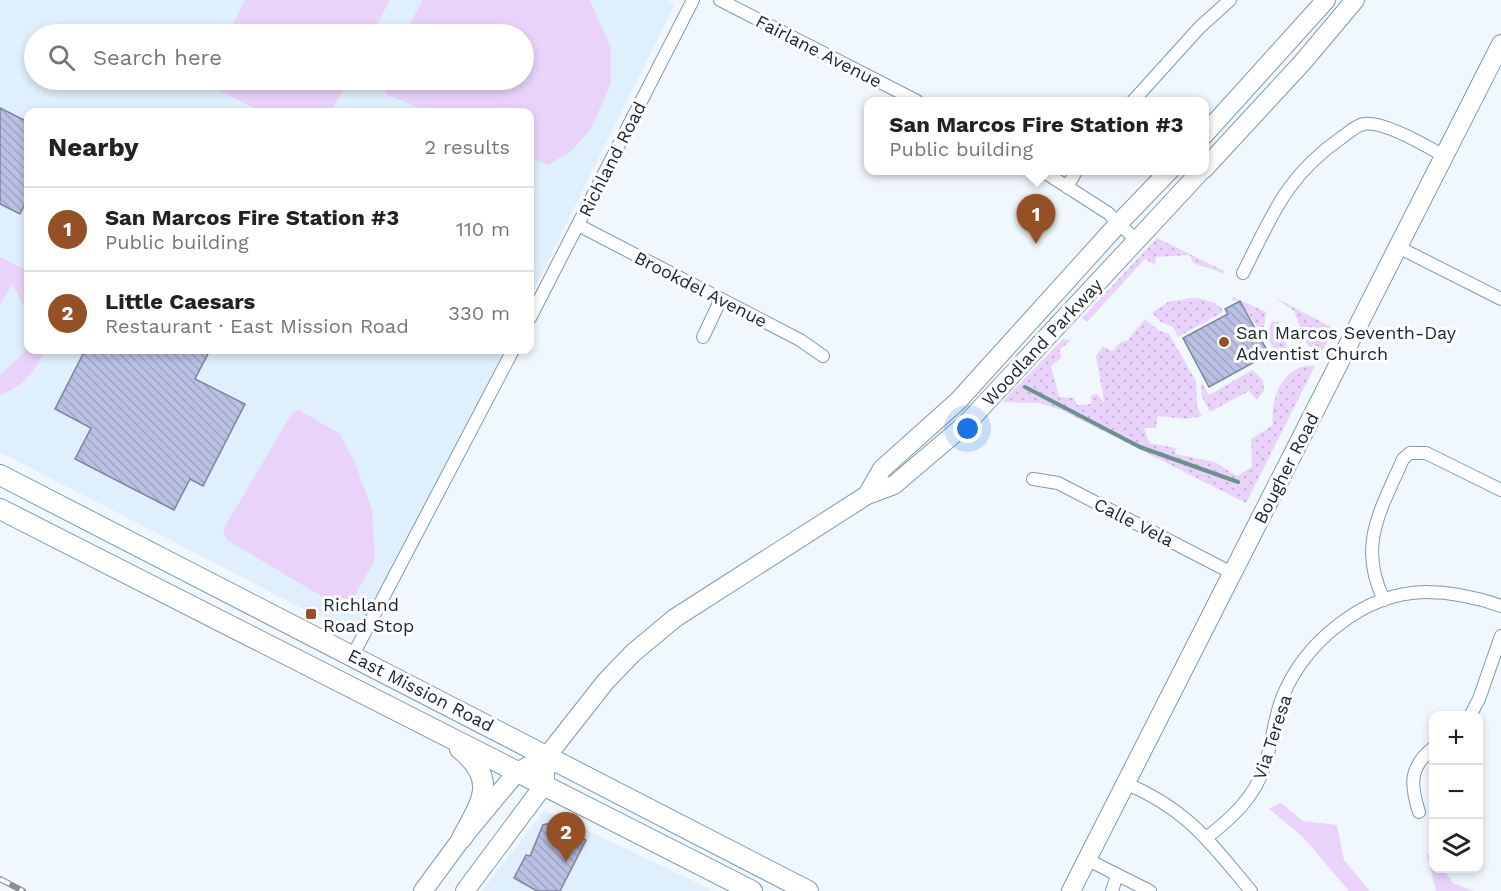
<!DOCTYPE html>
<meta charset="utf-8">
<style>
:root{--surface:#fff;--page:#f6f6f6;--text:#222;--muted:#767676;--line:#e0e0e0;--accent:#955125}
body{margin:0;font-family:"Work Sans",sans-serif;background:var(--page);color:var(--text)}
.controls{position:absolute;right:18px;bottom:18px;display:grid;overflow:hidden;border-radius:12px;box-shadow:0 3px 9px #0003}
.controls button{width:54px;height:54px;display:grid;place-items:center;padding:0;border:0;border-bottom:2px solid var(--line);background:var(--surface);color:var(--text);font:30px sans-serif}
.you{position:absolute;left:968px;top:429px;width:21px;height:21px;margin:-15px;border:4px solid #fff;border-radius:50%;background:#1a73e8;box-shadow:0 0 0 9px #1a73e833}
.badge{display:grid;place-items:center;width:39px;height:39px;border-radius:50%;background:var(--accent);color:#fff;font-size:20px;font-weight:700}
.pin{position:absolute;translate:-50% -50px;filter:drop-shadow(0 2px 3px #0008)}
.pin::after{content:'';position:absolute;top:32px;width:21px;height:18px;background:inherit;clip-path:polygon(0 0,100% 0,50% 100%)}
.popup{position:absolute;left:864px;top:97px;width:345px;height:78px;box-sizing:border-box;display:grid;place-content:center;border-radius:12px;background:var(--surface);filter:drop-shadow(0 2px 4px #0005);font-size:20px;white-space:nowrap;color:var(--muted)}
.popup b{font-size:22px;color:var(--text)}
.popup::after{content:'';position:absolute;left:50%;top:100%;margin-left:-12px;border:12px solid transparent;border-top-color:var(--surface)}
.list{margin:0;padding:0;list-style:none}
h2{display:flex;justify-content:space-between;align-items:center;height:78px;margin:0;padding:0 24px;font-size:26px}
h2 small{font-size:20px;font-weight:400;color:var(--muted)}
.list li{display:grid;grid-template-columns:39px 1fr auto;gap:18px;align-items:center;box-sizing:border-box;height:84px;padding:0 24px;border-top:2px solid var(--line)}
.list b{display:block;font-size:22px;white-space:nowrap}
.list p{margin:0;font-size:20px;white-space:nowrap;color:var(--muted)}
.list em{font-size:20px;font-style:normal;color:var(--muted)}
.icon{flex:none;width:33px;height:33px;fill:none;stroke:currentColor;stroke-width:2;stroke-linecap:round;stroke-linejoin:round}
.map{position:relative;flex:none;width:1501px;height:891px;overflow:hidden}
.search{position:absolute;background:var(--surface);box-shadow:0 3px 9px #0003;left:24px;top:24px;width:510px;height:66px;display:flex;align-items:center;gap:15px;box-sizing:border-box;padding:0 21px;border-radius:33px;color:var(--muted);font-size:22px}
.panel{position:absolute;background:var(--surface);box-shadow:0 3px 9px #0003;left:24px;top:108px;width:510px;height:246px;border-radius:12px}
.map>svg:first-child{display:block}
.built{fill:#e0effc;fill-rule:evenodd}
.park{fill:#e9d3fa}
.garden{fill:url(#garden-dots)}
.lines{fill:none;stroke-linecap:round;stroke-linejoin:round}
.stream{stroke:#6a948b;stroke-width:4}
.building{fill:url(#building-back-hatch);stroke:#7c83a3;stroke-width:1.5}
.street-casing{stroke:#7c9bb2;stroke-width:14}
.secondary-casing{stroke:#7c9bb2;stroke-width:20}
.primary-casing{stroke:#7c9bb2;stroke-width:22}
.street{stroke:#fff;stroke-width:12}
.secondary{stroke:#fff;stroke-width:18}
.primary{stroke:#fff;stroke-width:20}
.rail-casing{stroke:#869097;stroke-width:6}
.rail{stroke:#fff;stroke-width:4;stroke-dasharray:11;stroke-linecap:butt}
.poi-dot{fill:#955125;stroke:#fff;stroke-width:2}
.labels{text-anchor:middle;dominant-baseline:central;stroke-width:6;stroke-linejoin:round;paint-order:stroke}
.street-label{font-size:18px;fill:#19252f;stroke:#fff}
.poi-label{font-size:18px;fill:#19252f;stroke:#fff;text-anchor:start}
</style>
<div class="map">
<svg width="1501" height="891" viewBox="0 0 1501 891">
<defs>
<pattern id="garden-dots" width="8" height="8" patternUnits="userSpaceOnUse" patternTransform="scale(1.5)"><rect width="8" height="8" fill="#e9d3fa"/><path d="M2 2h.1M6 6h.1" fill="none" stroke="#c7b5d7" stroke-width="1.8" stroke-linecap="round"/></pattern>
<pattern id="building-back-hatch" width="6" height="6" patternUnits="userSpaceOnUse" patternTransform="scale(1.5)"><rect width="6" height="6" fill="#b9c0e3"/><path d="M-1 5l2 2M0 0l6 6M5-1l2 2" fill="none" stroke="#9ea5c3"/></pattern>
</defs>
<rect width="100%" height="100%" fill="#f1f8fd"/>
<g class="built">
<path d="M0,0H668L674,6L530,297V112H28V350H504L361,639L0,452ZM34,34H524V80H34Z"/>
<path d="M544,811L570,822L714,891H482Z"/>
</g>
<g class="park">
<path d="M245,0H390L372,34H228Z"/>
<path d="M423,0H590L611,48V83L591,129L570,152L548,165L530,157V112H428L386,94L381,80H524V34H404Z"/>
<path d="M204,80H348L331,112H262L203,82Z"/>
<path d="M0,257L28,271V332V313L12,284L0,305V278L4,279L0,277Z"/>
<path d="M28,336V350H44C37,370 21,388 0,395V375L23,354Z"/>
<path d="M299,410L340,434L355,463L372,509L375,560L346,611L227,540L223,530L292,413Z"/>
<path d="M1281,803L1303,821L1337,825L1344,860L1370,891H1349L1302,836L1269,809Z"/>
<path d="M1432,853L1434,868L1443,869L1453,883L1474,891H1436L1427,855Z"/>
</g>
<g class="garden">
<path d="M1157,238L1224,271L1223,273L1193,263L1190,255L1156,257L1155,265L1145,259L1087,322L1082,318Z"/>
<path d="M1233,297L1266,312L1263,336L1240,300L1232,301Z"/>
<path d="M1274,297L1335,329L1322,351L1308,346L1294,311Z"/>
<path d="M1191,298C1202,298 1211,301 1221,307L1223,312L1178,337L1173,327L1161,322L1152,313L1168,302Z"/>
<path d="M1145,319L1158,330L1169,334L1196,381L1197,406L1202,416L1186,419L1158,416L1156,428H1144L1149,443L1176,448L1175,454L1215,462L1237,476L1252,467L1251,439L1273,425C1270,397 1284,363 1315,366L1246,503L1061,410L1039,403L1002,402L1063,339L1071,340L1059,350L1062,357L1051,366L1059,397L1074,398L1077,405L1091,404V395L1097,394L1104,402L1096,356L1103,346L1112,351L1121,342L1127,341Z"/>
<path d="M1278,321C1286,332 1289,344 1284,358L1280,359L1267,338L1271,322Z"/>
<path d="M1252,370L1263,380L1264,391L1257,400L1249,391L1210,412L1202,397L1201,382L1209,395Z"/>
</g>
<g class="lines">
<path class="stream" d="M1025,387L1140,447L1238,482"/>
</g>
<g class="building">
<path d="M0,108L28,122V198L20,214L0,204Z"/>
<path d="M1240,301L1269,354L1209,387L1183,338L1228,314L1225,309Z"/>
<path d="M85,350H210L195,379L245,404L203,486L190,479L174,510L75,459L91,428L55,409Z"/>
<path d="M554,822L586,840L560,891H537L514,878L526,855L530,856L543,825Z"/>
</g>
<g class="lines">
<defs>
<g id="street">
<path d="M720,0L917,101"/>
<path d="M1133,101L1200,27L1230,0"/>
<path d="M1041,170L1108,213L1136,240"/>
<path d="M1067,187L1077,170"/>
<path d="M578,225L800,340L823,356"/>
<path d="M1400,248L1501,299"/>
<path d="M1243,273C1272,216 1286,176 1341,138C1347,134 1356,125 1364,124C1382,120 1427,146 1444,156"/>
<path d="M530,318L693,0"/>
<path d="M703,337L721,299"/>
<path d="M1033,479L1058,483L1232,573"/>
<path d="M1384,600C1357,545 1381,510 1403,459L1410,453H1426L1501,490"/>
<path d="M353,655L513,350"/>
<path d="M1470,716L1479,699L1501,636"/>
<path d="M1125,783C1187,809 1209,841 1251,891"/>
<path d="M1419,812C1410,784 1409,767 1434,747"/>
<path d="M1206,838C1232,818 1255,797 1265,765C1272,743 1274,719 1282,698C1304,643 1363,593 1425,592C1452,592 1476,597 1501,606"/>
<path d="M1086,859L1150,891"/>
<path d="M1112,891L1117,875"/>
</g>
<g id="secondary">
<path d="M1204,135L1326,0"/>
<path d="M1204,169L1302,63L1355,0"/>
<path d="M867,495L882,469L958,401L1119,223L1170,170"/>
<path d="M423,891L462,838L517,772L547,756L606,681L633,653L675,618L867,495L894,485L967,423L1202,170"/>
<path d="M465,891L544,785L547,756"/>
<path d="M1071,891L1501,44"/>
</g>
<g id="primary">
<path d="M0,475L808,891"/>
<path d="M0,509L752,891"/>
<path d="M460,749C499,780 481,803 462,838"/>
</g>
</defs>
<use href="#street" class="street-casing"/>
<use href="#secondary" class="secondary-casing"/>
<use href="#primary" class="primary-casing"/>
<use href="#street" class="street"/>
<use href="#secondary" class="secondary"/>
<use href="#primary" class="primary"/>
<defs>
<path id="rail" d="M0,879L23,891"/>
</defs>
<use href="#rail" class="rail-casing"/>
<use href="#rail" class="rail"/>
</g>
<g class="poi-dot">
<circle cx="1224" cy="342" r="6"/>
<rect x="305" y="608" width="12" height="12" rx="3"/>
</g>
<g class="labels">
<g class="street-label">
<text transform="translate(819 51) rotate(27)">Fairlane Avenue</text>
<text transform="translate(612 159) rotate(-63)">Richland Road</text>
<text transform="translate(701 289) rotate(27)">Brookdel Avenue</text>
<text transform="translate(1042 342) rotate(-47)">Woodland Parkway</text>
<text transform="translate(1286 468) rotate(-63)">Bougher Road</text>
<text transform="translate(1134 522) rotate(27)">Calle Vela</text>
<text transform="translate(421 690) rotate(27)">East Mission Road</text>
<text transform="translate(1272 737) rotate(-72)">Via Teresa</text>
</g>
<g class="poi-label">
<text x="1236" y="332">San Marcos Seventh-Day<tspan x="1236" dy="21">Adventist Church</tspan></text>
<text x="323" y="604">Richland<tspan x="323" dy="21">Road Stop</tspan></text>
</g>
</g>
</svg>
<div class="controls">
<button>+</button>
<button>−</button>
<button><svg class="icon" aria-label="layers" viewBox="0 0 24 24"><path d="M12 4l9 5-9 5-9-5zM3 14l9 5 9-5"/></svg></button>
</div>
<div class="you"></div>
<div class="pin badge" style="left:1036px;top:244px">1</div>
<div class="popup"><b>San Marcos Fire Station #3</b>Public building</div>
<div class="pin badge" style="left:566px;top:862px">2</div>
<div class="search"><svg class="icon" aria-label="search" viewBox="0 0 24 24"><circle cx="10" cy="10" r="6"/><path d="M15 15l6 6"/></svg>Search here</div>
<section class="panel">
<h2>Nearby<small>2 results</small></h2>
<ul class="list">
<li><span class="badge">1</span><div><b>San Marcos Fire Station #3</b><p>Public building</p></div><em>110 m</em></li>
<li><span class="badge">2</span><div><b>Little Caesars</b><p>Restaurant · East Mission Road</p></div><em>330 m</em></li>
</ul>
</section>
</div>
